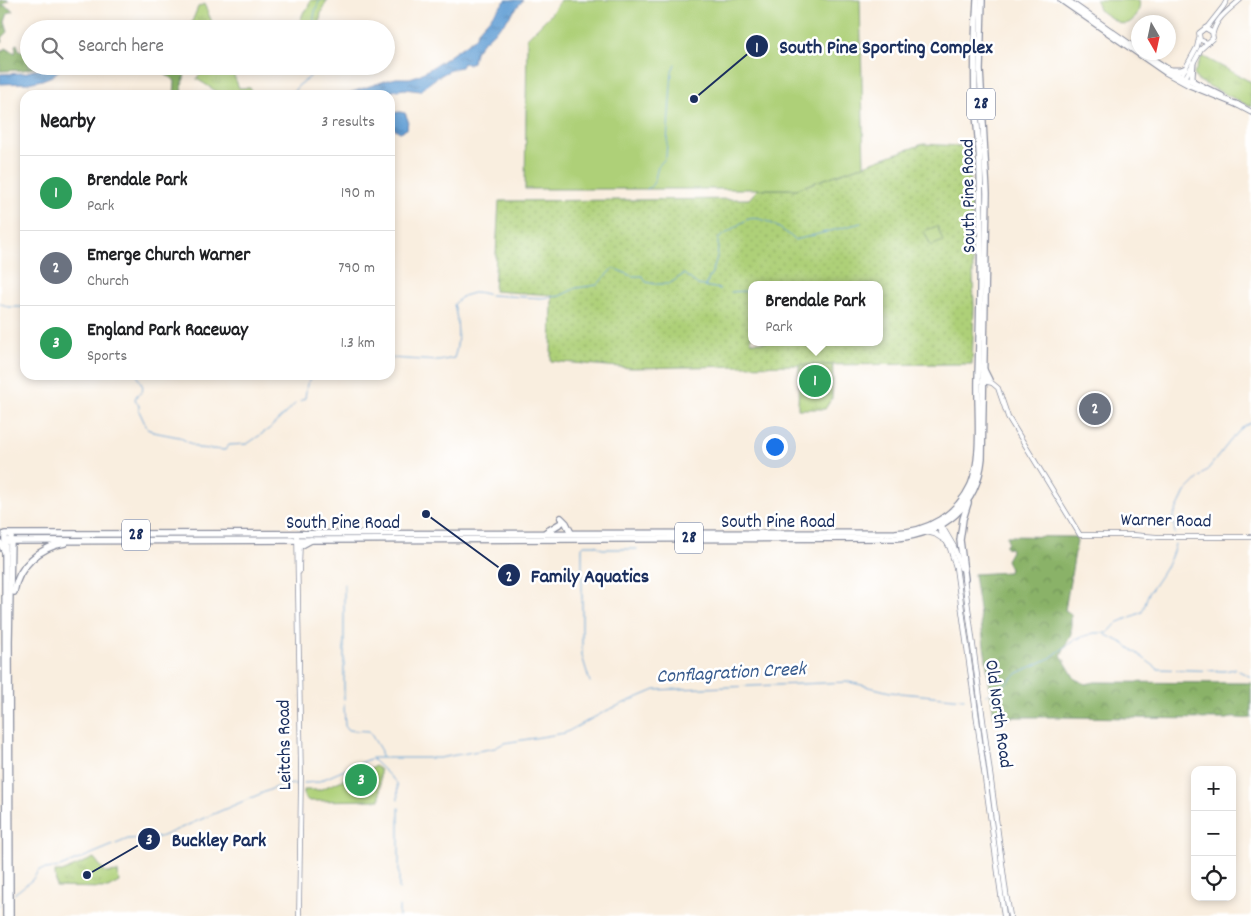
<!DOCTYPE html>
<meta charset="utf-8">
<style>
:root{--surface:#fff;--page:#f6f6f6;--text:#202124;--muted:#757577;--line:#e0e0e0;--accent:#c8321e}
body{margin:0;font-family:Dekko,sans-serif;background:var(--page);color:var(--text)}
.controls{position:absolute;right:15px;bottom:15px;display:grid;overflow:hidden;border-radius:10px;box-shadow:0 2px 8px #0003}
.controls button{width:45px;height:45px;display:grid;place-items:center;padding:0;border:0;border-bottom:1px solid var(--line);background:var(--surface);color:var(--text);font:25px sans-serif}
.compass{position:absolute;left:1131px;top:15px;width:45px;height:45px;border-radius:50%;background:var(--surface);box-shadow:0 2px 8px #0003;rotate:171deg}
.you{position:absolute;left:774px;top:446px;width:18px;height:18px;margin:-12px;border:4px solid #fff;border-radius:50%;background:#1a73e8;box-shadow:0 0 0 8px #1a73e833}
.badge{display:grid;place-items:center;width:32px;height:32px;border-radius:50%;background:var(--accent);color:#fff;font-size:16px;font-weight:700}
.pin{position:absolute;translate:-50% -50%;border:2px solid #fff;box-shadow:0 1px 5px #0006}
.popup{position:absolute;left:748px;top:281px;width:135px;height:65px;box-sizing:border-box;display:grid;place-content:center;border-radius:10px;background:var(--surface);filter:drop-shadow(0 1px 4px #0005);font-size:16px;white-space:nowrap;color:var(--muted)}
.popup b{font-size:19px;color:var(--text)}
.popup::after{content:'';position:absolute;left:50%;top:100%;margin-left:-10px;border:10px solid transparent;border-top-color:var(--surface)}
.list{margin:0;padding:0;list-style:none}
h2{display:flex;justify-content:space-between;align-items:center;height:65px;margin:0;padding:0 20px;font-size:21px}
h2 small{font-size:16px;font-weight:400;color:var(--muted)}
.list li{display:grid;grid-template-columns:32px 1fr auto;gap:15px;align-items:center;box-sizing:border-box;height:75px;padding:0 20px;border-top:1px solid var(--line)}
.list b{display:block;font-size:19px;white-space:nowrap}
.list p{margin:0;font-size:16px;white-space:nowrap;color:var(--muted)}
.list em{font-size:16px;font-style:normal;color:var(--muted)}
.icon{flex:none;width:28px;height:28px;fill:none;stroke:currentColor;stroke-width:2;stroke-linecap:round;stroke-linejoin:round}
.map{position:relative;flex:none;width:1251px;height:916px;overflow:hidden}
.search{position:absolute;background:var(--surface);box-shadow:0 2px 8px #0003;left:20px;top:20px;width:375px;height:55px;display:flex;align-items:center;gap:12px;box-sizing:border-box;padding:0 18px;border-radius:28px;color:var(--muted);font-size:19px}
.panel{position:absolute;background:var(--surface);box-shadow:0 2px 8px #0003;left:20px;top:90px;width:375px;height:290px;border-radius:15px}
.map>svg:first-child{display:block}
.grass{fill:url(#grass-dots);stroke:#64806b;fill-rule:evenodd}
.forest{fill:url(#forest-crowns);stroke:#527063}
.park{fill:url(#park-tufts);stroke:#64806b}
.pitch{fill:#aed078;stroke:#64806b}
.water{fill:url(#water-ripples);stroke:#40689a}
.lines{fill:none;stroke-linecap:round;stroke-linejoin:round}
.stream{stroke:#65a0d5;stroke-width:1}
.tertiary-casing{stroke:#8a8e9e;stroke-width:5.5}
.secondary-casing{stroke:#8a8e9e;stroke-width:6}
.primary-casing{stroke:#8a8e9e;stroke-width:7}
.trunk-casing{stroke:#8a8e9e;stroke-width:8}
.tertiary{stroke:#fff;stroke-width:4}
.secondary{stroke:#fff;stroke-width:4.5}
.primary{stroke:#fff;stroke-width:5}
.trunk{stroke:#fff;stroke-width:5.5}
.labels{text-anchor:middle;dominant-baseline:central;stroke-width:5;stroke-linejoin:round;paint-order:stroke}
.shield{fill:#fff;stroke:#5f6d8e;stroke-width:1}
.shield-label{font-size:18px;font-weight:bold;fill:#1b2f5e}
.street-label{font-size:19px;fill:#1b2f5e;stroke:#fff}
.water-label{font-size:20px;font-style:italic;fill:#395c8e;stroke:#fff}
.leader{fill:none;stroke:#1b2f5e;stroke-width:2}
.callout-dot{fill:#1b2f5e;stroke:#fff;stroke-width:2}
.mark-label{font-size:15px;text-anchor:middle;font-weight:bold;fill:#fff}
.callout-label{font-size:20px;text-anchor:middle;font-weight:bold;fill:#1b2f5e;stroke:#fff;stroke-width:5;stroke-linejoin:round;paint-order:stroke}
</style>
<div class="map">
<svg width="1251" height="916" viewBox="0 0 1251 916">
<defs>
<pattern id="grass-dots" width="8" height="8" patternUnits="userSpaceOnUse" patternTransform="scale(1.25)"><rect width="8" height="8" fill="#aed078"/><path d="M2 2h.1M6 6h.1" fill="none" stroke="#95b36a" stroke-width="1.8" stroke-linecap="round"/></pattern>
<pattern id="forest-crowns" width="20" height="18" patternUnits="userSpaceOnUse" patternTransform="scale(1.25)"><rect width="20" height="18" fill="#8ab268"/><path d="M2 6a3 3 0 1 1 6 0M12 15a3 3 0 1 1 6 0" fill="none" stroke="#709159"/></pattern>
<pattern id="park-tufts" width="24" height="20" patternUnits="userSpaceOnUse" patternTransform="scale(1.25)"><rect width="24" height="20" fill="#aed078"/><path d="M3 7l-1-3M5 7V3M7 7l1-3M15 17l-1-3M17 17v-4M19 17l1-3" fill="none" stroke="#95b36a"/></pattern>
<pattern id="water-ripples" width="26" height="14" patternUnits="userSpaceOnUse" patternTransform="scale(1.25)"><rect width="26" height="14" fill="#65a0d5"/><path d="M2 4q2-2 4 0t4 0M15 11q2-2 4 0t4 0" fill="none" stroke="#5283b0"/></pattern>
</defs>
<rect width="100%" height="100%" fill="#fff"/>
<filter id="ink" filterUnits="userSpaceOnUse"><feTurbulence type="fractalNoise" baseFrequency=".02" numOctaves="2"/><feDisplacementMap in="SourceGraphic" scale="10" xChannelSelector="R" yChannelSelector="G"/><feConvolveMatrix kernelMatrix="1 2 1 2 8 2 1 2 1" color-interpolation-filters="sRGB"/></filter>
<filter id="wash" filterUnits="userSpaceOnUse"><feTurbulence type="fractalNoise" baseFrequency=".0096" numOctaves="4" result="noise"/><feDisplacementMap in="SourceGraphic" scale="20" xChannelSelector="R" yChannelSelector="G"/><feGaussianBlur stdDeviation="1.12" result="paint"/><feColorMatrix in="noise" values="0 0 0 0 0 0 0 0 0 0 0 0 0 0 0 0 0 1.4 0 .05"/><feComposite in="paint" operator="in"/></filter>
<g filter="url(#wash)">
<rect width="100%" height="100%" fill="#f9eedf"/>
<path class="grass" d="M967,142L970,161L974,308L972,364L799,365L631,368L551,361L552,295L494,291L499,201L749,199L758,189H796L923,144L960,146ZM751,285H879V342H751Z"/>
<g class="forest">
<path d="M0,0H9L3,5L14,11L8,13L5,22L8,32L2,38L3,42L0,43Z"/>
<path d="M17,44L19,50L23,52L28,47L29,48V66H40L23,70L0,71V52L6,48L15,53L16,49L15,45Z"/>
<path d="M153,66H187L182,86L183,95H174L175,81Z"/>
<path d="M1007,536L1076,537L1077,541L1065,610L1071,614V634L1061,655L1075,679L1086,684L1095,682L1251,683V718C1242,720 1236,716 1227,719C1149,719 1072,716 994,717L974,574L1009,572L1010,568L1006,560L1011,551L1010,548L1006,547V544L1008,542Z"/>
</g>
<g class="park">
<path d="M311,0H327L321,13L319,29H309L307,23L291,29L298,26L304,11H306Z"/>
<path d="M204,4L215,29H189L198,7Z"/>
<path d="M1202,56L1251,82V107L1197,80L1194,74Z"/>
<path d="M206,66H230L239,88H250L253,95H222L197,79L198,76L206,71Z"/>
<path d="M799,365H833L832,398L825,409H798Z"/>
<path d="M94,858L106,873L118,872L119,882L108,888L56,887L55,872H62Z"/>
</g>
<g class="pitch">
<path d="M560,0H860L864,165L796,189H525L527,38L551,14Z"/>
<path d="M1096,0H1139C1142,10 1132,28 1120,23C1113,20 1105,14 1099,10Z"/>
<path d="M937,226L943,241L931,246L924,231Z"/>
<path d="M375,766L380,770V800L309,801L304,797V790H319Z"/>
</g>
<g class="water">
<path d="M506,0H523L506,21L481,44L475,52L473,62L469,64L463,63L461,67C450,68 428,82 421,91L404,89L370,95H343L385,81L396,78H410L419,75L441,62L475,38L478,31Z"/>
<path d="M49,66H76L62,68L52,76L42,80L28,83L0,84V74L24,73Z"/>
<path d="M400,112L405,113L408,120L407,129L400,132L390,126V113Z"/>
</g>
<g class="lines">
<g class="stream">
<path d="M315,29C312,18 315,9 320,0"/>
<path d="M291,95L298,86L310,77L309,70L300,66"/>
<path d="M647,189C656,185 655,176 658,167C660,163 664,161 666,157L672,71L675,64"/>
<path d="M705,286C714,270 719,257 718,239C726,234 742,221 749,219C763,215 785,231 795,240L861,223"/>
<path d="M731,292L744,291L751,294"/>
<path d="M0,303L8,307H25"/>
<path d="M390,358L439,361L454,358C460,342 458,320 454,304L463,296L477,292L491,295L541,298L560,296L576,288L597,285L613,268L632,276H642L646,282L655,284H669L684,274L698,285L720,289"/>
<path d="M137,375L143,387L142,392L137,395L135,399L139,406V411L147,428L153,432L179,437L198,448L225,450L229,445L247,444L269,429L295,404"/>
<path d="M300,401L305,398L307,384L314,375"/>
<path d="M1175,534L1173,517L1185,492L1208,469L1231,440L1244,426L1251,423"/>
<path d="M344,584V699"/>
<path d="M1106,635L1123,643L1158,669L1224,671L1235,669L1251,677"/>
<path d="M590,682L582,656V547L584,545H596L602,549H637"/>
<path d="M986,695L1005,684L1018,673L1050,658L1076,639L1094,633H1108L1117,623L1142,612C1145,606 1146,598 1149,593C1160,577 1171,563 1175,544"/>
<path d="M344,704L345,726L348,730L369,731L381,751V757"/>
<path d="M372,759L397,783L398,800"/>
<path d="M304,783L317,782L372,758H439L495,748L504,743L565,733L608,710L655,690L849,682L890,692L964,699"/>
<path d="M399,808V890"/>
<path d="M14,894L32,880L39,870L60,867L128,839L160,837L281,785L298,784"/>
<path d="M0,905L1,904"/>
<path d="M399,907V916"/>
</g>
</g>
</g>
<g filter="url(#ink)">
<g class="lines">
<defs>
<g id="tertiary">
<path d="M1213,33C1216,18 1230,9 1240,0"/>
<path d="M1208,43L1200,40L1199,33L1208,26L1223,7L1227,0"/>
<path d="M1180,78L1197,47L1199,38"/>
<path d="M1184,80L1201,49L1213,38L1212,32L1205,28"/>
<path d="M982,381L992,383L998,388L1008,417L1080,535H1134L1159,537H1251"/>
<path d="M297,534L301,775L299,916"/>
<path d="M299,572L300,544"/>
</g>
<g id="secondary">
<path d="M940,523L954,547L961,568"/>
<path d="M937,525L950,548L956,567L1004,916"/>
<path d="M927,532L935,534L946,541"/>
<path d="M964,578L1006,894L1010,916"/>
</g>
<g id="primary">
<path d="M1061,0L1165,72L1189,85L1238,105"/>
<path d="M1067,0L1138,50"/>
<path d="M1142,52L1166,68L1222,96"/>
<path d="M1170,70H1181L1186,68"/>
<path d="M1193,81L1192,77L1193,63"/>
<path d="M1236,104L1251,112"/>
</g>
<g id="trunk">
<path d="M983,368L989,380"/>
<path d="M561,518L566,523L571,533"/>
<path d="M546,532L561,523"/>
<path d="M6,541L897,538C944,533 977,507 982,458L987,193L980,70L982,0"/>
<path d="M0,543L5,552"/>
<path d="M300,546L311,540"/>
<path d="M965,579L960,540L963,519L968,503"/>
<path d="M14,592C18,566 40,547 65,543"/>
<path d="M6,916L5,534L895,533C928,532 957,515 971,485C983,456 977,410 978,379C980,310 982,240 980,171C980,147 976,123 975,99C974,66 975,33 977,0"/>
<path d="M10,916L9,641L11,538"/>
</g>
</defs>
<use href="#tertiary" class="tertiary-casing"/>
<use href="#secondary" class="secondary-casing"/>
<use href="#primary" class="primary-casing"/>
<use href="#trunk" class="trunk-casing"/>
<use href="#tertiary" class="tertiary"/>
<use href="#secondary" class="secondary"/>
<use href="#primary" class="primary"/>
<use href="#trunk" class="trunk"/>
</g>
</g>
<g class="labels">
<g class="shield">
<rect x="967" y="88.5" width="28" height="31" rx="4"/>
<rect x="122" y="519.5" width="28" height="31" rx="4"/>
<rect x="675" y="522.5" width="28" height="31" rx="4"/>
</g>
<g class="shield-label">
<text x="981" y="104">28</text>
<text x="136" y="535">28</text>
<text x="689" y="538">28</text>
</g>
<g class="street-label">
<text transform="translate(970 196) rotate(-91)">South Pine Road</text>
<text transform="translate(1166 522) rotate(1)">Warner Road</text>
<text x="778" y="523">South Pine Road</text>
<text x="343" y="524">South Pine Road</text>
<text transform="translate(997 714) rotate(82)">Old North Road</text>
<text transform="translate(286 745) rotate(-91)">Leitchs Road</text>
</g>
<g class="water-label">
<text transform="translate(731 674) rotate(-3)">Conflagration Creek</text>
</g>
</g>
<path class="leader" d="M694 99L757 46M426 514L509 575M87 875L149 839"/>
<g class="callout-dot">
<circle cx="694" cy="99" r="5"/>
<circle cx="426" cy="514" r="5"/>
<circle cx="87" cy="875" r="5"/>
<circle cx="757" cy="46" r="12"/>
<circle cx="509" cy="575" r="12"/>
<circle cx="149" cy="839" r="12"/>
</g>
<g class="mark-label">
<text x="757" y="52">1</text>
<text x="509" y="581">2</text>
<text x="149" y="844">3</text>
</g>
<g class="callout-label">
<text x="886" y="53">South Pine Sporting Complex</text>
<text x="590" y="582">Family Aquatics</text>
<text x="219" y="846">Buckley Park</text>
</g>
</svg>
<div class="controls">
<button>+</button>
<button>−</button>
<button><svg class="icon" aria-label="locate" viewBox="0 0 24 24"><circle cx="12" cy="12" r="6"/><path d="M12 2v4M12 18v4M2 12h4M18 12h4"/></svg></button>
</div>
<svg class="compass" viewBox="-18 -18 36 36"><path d="M0-13l5 13h-10z" fill="#e53935"/><path d="M0 13l5-13h-10z" fill="#757577"/></svg>
<div class="you"></div>
<div class="pin badge" style="left:815px;top:381px;background:#2e9e5b">1</div>
<div class="popup"><b>Brendale Park</b>Park</div>
<div class="pin badge" style="left:1095px;top:409px;background:#6b7280">2</div>
<div class="pin badge" style="left:361px;top:780px;background:#2e9e5b">3</div>
<div class="search"><svg class="icon" aria-label="search" viewBox="0 0 24 24"><circle cx="10" cy="10" r="6"/><path d="M15 15l6 6"/></svg>Search here</div>
<section class="panel">
<h2>Nearby<small>3 results</small></h2>
<ul class="list">
<li><span class="badge" style="background:#2e9e5b">1</span><div><b>Brendale Park</b><p>Park</p></div><em>190 m</em></li>
<li><span class="badge" style="background:#6b7280">2</span><div><b>Emerge Church Warner</b><p>Church</p></div><em>790 m</em></li>
<li><span class="badge" style="background:#2e9e5b">3</span><div><b>England Park Raceway</b><p>Sports</p></div><em>1.3 km</em></li>
</ul>
</section>
</div>
